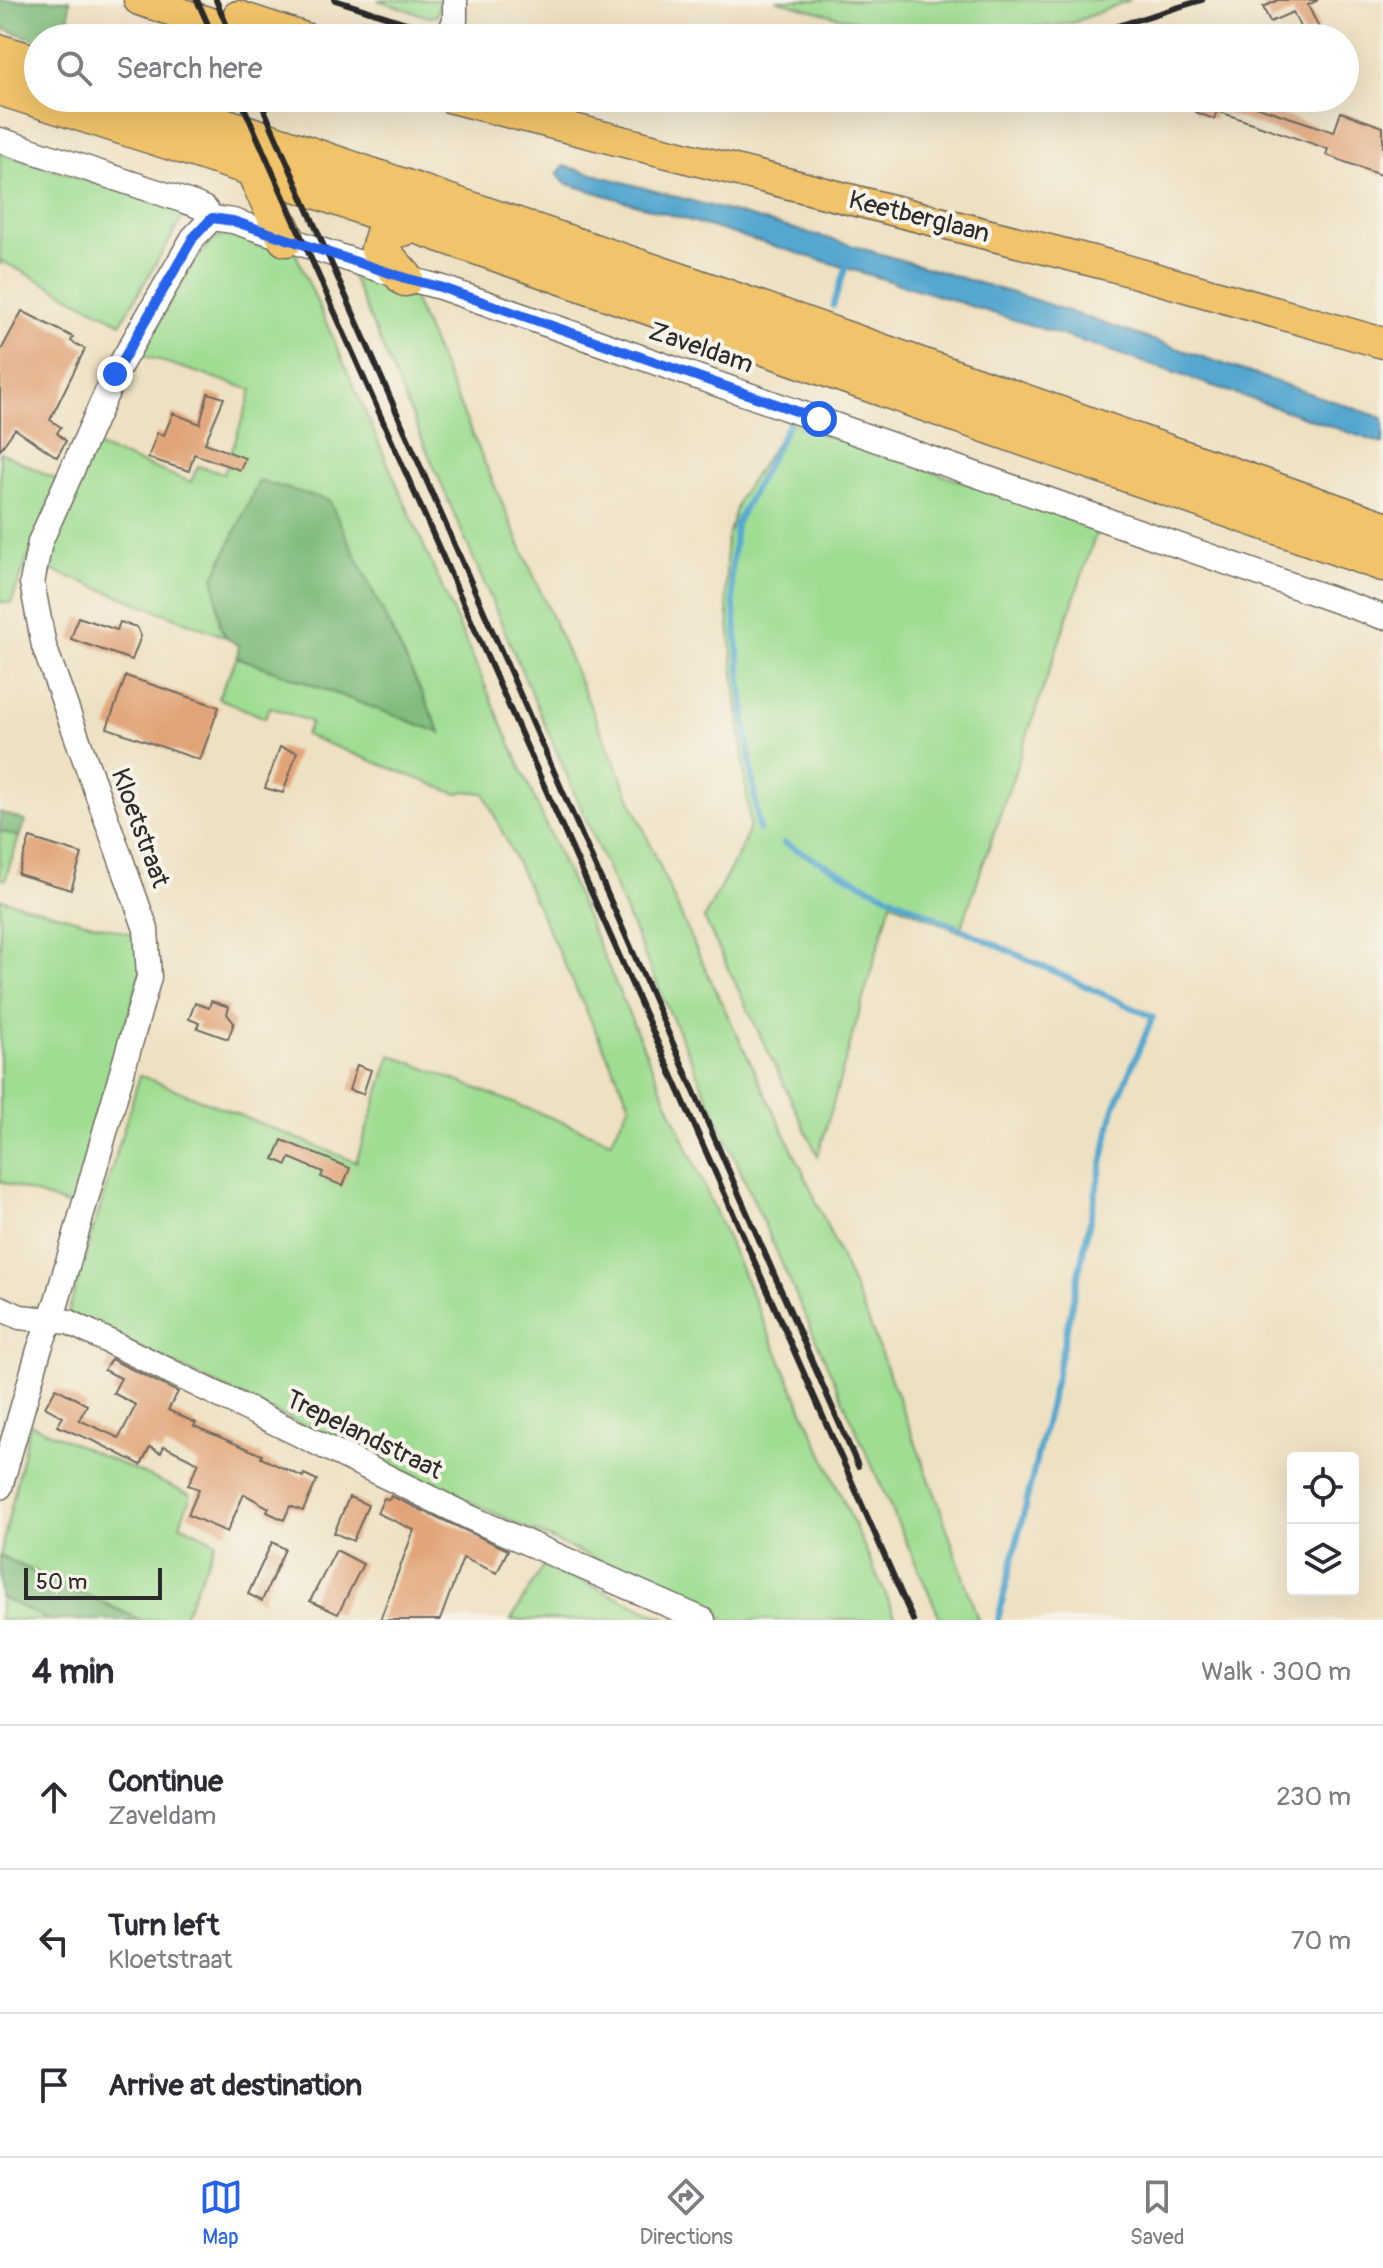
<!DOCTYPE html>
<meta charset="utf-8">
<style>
:root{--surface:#fff;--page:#f7f7f7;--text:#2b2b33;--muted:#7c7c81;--line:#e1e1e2;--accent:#2563eb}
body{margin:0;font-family:Pangolin,sans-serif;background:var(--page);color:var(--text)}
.controls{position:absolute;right:24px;bottom:24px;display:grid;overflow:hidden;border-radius:8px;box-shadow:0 8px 32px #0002}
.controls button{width:72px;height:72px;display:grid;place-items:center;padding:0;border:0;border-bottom:2px solid var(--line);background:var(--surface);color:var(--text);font:40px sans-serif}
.scale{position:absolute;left:24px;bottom:20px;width:138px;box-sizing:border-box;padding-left:8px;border:4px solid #2b2b2b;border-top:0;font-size:22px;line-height:28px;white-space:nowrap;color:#2b2b2b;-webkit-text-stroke:6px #f7f3e8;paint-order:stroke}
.stop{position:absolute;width:24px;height:24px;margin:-18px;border:6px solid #2563eb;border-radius:50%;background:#fff}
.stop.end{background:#2563eb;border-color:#fff;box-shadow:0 2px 8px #0008}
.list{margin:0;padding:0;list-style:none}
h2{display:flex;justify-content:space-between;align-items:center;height:104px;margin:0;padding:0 32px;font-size:34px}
h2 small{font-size:26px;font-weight:400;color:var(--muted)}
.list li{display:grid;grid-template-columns:52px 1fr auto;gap:24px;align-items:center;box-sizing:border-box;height:144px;padding:0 32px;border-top:2px solid var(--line)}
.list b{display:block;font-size:30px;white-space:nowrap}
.list p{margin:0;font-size:26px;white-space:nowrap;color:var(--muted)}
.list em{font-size:26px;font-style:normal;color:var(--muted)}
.icon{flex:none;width:44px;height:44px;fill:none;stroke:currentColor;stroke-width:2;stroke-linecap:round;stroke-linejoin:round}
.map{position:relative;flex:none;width:1383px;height:1620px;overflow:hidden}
.search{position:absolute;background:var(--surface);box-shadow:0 8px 32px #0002;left:24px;right:24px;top:24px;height:88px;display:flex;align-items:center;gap:20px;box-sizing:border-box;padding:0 28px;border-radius:44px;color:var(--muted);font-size:30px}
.sheet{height:536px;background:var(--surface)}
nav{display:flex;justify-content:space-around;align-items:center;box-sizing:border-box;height:112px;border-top:2px solid var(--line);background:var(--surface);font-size:22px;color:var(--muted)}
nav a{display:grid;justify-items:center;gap:4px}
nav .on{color:var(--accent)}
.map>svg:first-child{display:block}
.green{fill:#9fdd92;stroke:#65845e;stroke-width:2}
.forest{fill:#7fbc7c;stroke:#557454;stroke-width:2}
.water{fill:#54a7cf;stroke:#40697d;stroke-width:2}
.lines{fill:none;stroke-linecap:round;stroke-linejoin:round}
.stream{stroke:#54a7cf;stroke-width:6}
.building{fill:#e1a478}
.minor-casing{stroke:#6f6b60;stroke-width:27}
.major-casing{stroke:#6f6b60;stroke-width:33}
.highway-casing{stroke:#6f6b60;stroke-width:39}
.minor{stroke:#fff;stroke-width:24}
.major{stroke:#f1c36a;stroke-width:30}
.highway{stroke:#f1c36a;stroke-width:36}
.rail{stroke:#2b2b2b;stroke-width:6}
.route{stroke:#2563eb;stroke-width:10}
.labels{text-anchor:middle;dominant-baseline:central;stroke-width:8;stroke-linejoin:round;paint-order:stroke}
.street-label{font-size:26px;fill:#2b2b2b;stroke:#f7f3e8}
</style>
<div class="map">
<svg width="1383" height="1620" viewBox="0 0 1383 1620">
<rect width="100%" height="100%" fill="#f7f3e8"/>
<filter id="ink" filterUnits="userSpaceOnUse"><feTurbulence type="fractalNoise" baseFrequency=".0125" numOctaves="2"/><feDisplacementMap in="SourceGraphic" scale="16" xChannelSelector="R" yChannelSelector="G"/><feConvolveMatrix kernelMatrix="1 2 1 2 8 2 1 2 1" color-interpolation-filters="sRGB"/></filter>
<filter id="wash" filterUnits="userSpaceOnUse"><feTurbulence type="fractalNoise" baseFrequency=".006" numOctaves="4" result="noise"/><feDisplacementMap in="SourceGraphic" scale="32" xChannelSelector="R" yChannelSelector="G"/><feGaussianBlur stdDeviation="1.8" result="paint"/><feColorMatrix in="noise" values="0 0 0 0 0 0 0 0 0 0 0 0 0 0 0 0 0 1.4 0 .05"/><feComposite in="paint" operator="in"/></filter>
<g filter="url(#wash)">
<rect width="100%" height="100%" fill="#eee1c2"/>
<g class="green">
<path d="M377,0H439L437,16L429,17Z"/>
<path d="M776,0H1130L1072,23L942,38L834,16Z"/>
<path d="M0,153L179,209L183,217L121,323L2,261L0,264Z"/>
<path d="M220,236H237L296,254L780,1359L897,1620H727L272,1411L68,1313L140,1075L356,1162L391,1055L611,1141L630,1104L484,793L465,791L457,794L305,735L311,722L270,707L265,718L218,698L237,657L440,732L220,626L226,637L46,568L93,445L191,482L198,466L224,474L252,390L142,355C160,323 190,254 220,236Z"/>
<path d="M350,272L411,293L694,945L807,1180L870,1325L937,1499L978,1620H941L649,966Z"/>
<path d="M790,423L1098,528L960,932L891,902L818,1156L704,918L742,847L750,825L726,595V543L739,498Z"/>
<path d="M0,452L58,480L11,603L0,602Z"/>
<path d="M0,831L19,837L5,880L0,878Z"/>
<path d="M0,899L131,934L140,952L142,966L78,1209L0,1181Z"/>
<path d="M30,1424L191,1495L180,1524L216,1542L182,1620H141L0,1556Z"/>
<path d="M544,1564L668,1620H511Z"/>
<path d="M0,1597L49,1620H0Z"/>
</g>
<g class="forest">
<path d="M0,0H70L68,28L60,38L38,40L0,28Z"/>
<path d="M259,481L329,500L441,733L237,657L239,646L226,637L220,626L214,577Z"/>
<path d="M0,812L25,821L19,837L0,831Z"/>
<path d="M0,1556L141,1620H49L0,1597Z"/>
</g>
<path class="water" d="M564,166L827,238L1029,298L1383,418V444L1090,344L936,295L565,183L557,174Z"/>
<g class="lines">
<g class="stream">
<path d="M833,306L848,260"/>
<path d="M759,830L744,711L731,575L736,524L790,421"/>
<path d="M784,843L865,885L1153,1017L1114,1108L1056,1378L998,1620"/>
</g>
</g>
<g id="blocks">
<g class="building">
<path d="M1278,0H1318L1308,5L1319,28L1304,35L1293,12L1270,22L1263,7Z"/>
<path d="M1187,98H1231L1334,132L1341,112L1383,127V176L1326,155L1328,149L1217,111L1214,119L1195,112L1198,104L1187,100Z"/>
<path d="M22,311L73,337L71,341L85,349L50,420L61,427L57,433L66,441L57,457L15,429L0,450V352Z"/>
<path d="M208,393L224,398L205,443L245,458L240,470L194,454L189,471L148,458L157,433L164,435L173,413L200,424Z"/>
<path d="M78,617L117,630L120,622L137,627L141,636L132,660L71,639Z"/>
<path d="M126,676L219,707L200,760L107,728Z"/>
<path d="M280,747L297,752L283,793L265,788Z"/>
<path d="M30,838L82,854L71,890L18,874Z"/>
<path d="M211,1001L229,1007L227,1014L234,1023L228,1039L197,1028L199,1023L189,1019L195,1003L209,1008Z"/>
<path d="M357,1065L371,1070L363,1094L349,1090Z"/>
<path d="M282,1140L350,1168L343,1186L321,1177L323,1172L290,1158L287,1165L274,1159Z"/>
<path d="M111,1359L178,1392L168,1410L196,1423L194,1426L262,1455L261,1458L303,1477L304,1474L317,1480L303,1511L290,1506L284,1520L267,1512L269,1508L244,1494L227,1532L188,1515L199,1489L188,1485L199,1463L164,1446L161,1453L150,1447L141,1465L96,1442L57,1426L63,1417L45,1407L56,1388L87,1405L79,1420L119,1438L136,1405L113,1393L121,1378L104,1370Z"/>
<path d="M391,1496L508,1550L497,1573L463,1558L440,1620H380L414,1530L377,1513L384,1498L389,1500Z"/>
<path d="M349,1497L368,1505L353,1541L334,1533Z"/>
<path d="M272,1542L285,1549L262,1601L248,1594Z"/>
<path d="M336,1550L363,1564L338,1614L310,1601Z"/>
</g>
</g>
</g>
<g filter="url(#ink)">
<use href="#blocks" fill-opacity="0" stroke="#6f6b60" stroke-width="2"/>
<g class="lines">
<defs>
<g id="minor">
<path d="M448,38L455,20V0"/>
<path d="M536,98L552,107"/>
<path d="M0,140L194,204L205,209L212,218L233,221L405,278L440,287L1383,617"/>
<path d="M0,1308L20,1317L69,1322L471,1518L703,1620"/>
<path d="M0,1487L39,1350L57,1301L149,977L146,929L44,646L32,583L40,542L115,374L193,238L212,218"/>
</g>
<g id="major">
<path d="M139,0L257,38"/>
<path d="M238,16L305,38"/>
<path d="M452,98L1112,266L1383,343"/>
</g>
<g id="highway">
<path d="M0,53L38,64"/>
<path d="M0,87L253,168L1383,563"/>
<path d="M142,98L705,290L1383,529"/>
<path d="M253,168L286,238"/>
<path d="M405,278L379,249L384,233L417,224"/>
</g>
</defs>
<use href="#minor" class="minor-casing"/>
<use href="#major" class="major-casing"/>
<use href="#highway" class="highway-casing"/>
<use href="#minor" class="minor"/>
<use href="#major" class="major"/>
<use href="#highway" class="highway"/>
<g class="rail">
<path d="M197,0L214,38"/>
<path d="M216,0L232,38"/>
<path d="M335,0L453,38"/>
<path d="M1078,38L1202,0"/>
<path d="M240,98L913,1620"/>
<path d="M259,98L858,1466"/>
</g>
</g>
</g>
<g class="lines" filter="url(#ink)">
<path class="route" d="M115,374L193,238L212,218L233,221L405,278L440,287L819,419"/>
</g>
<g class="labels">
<g class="street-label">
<text transform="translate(919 217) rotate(14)">Keetberglaan</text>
<text transform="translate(701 348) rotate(19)">Zaveldam</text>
<text transform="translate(140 828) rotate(70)">Kloetstraat</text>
<text transform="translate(364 1435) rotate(26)">Trepelandstraat</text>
</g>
</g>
</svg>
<div class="controls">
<button><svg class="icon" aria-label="locate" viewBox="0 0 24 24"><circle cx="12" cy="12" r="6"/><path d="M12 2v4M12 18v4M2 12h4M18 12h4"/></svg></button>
<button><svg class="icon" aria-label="layers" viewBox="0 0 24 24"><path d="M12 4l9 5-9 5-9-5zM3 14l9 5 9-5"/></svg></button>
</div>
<div class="scale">50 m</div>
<div class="stop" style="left:819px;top:419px"></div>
<div class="stop end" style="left:115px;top:374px"></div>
<div class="search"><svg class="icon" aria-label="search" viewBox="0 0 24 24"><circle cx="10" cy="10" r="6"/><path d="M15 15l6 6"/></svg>Search here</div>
</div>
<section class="sheet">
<h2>4 min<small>Walk · 300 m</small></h2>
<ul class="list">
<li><svg class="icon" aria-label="ahead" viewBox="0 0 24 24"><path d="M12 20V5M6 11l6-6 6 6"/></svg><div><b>Continue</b><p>Zaveldam</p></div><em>230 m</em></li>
<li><svg class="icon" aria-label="left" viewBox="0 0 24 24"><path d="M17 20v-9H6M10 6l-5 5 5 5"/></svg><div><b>Turn left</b><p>Kloetstraat</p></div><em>70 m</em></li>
<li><svg class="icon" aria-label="arrive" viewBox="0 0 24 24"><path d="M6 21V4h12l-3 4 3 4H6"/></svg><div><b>Arrive at destination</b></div></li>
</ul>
</section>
<nav>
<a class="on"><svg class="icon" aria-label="map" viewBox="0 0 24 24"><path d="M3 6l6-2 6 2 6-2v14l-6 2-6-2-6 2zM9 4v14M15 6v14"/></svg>Map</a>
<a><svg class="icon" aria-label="directions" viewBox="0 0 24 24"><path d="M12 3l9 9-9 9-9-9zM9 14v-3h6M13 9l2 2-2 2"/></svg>Directions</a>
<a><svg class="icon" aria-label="saved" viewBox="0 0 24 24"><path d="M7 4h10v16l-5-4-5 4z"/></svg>Saved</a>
</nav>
